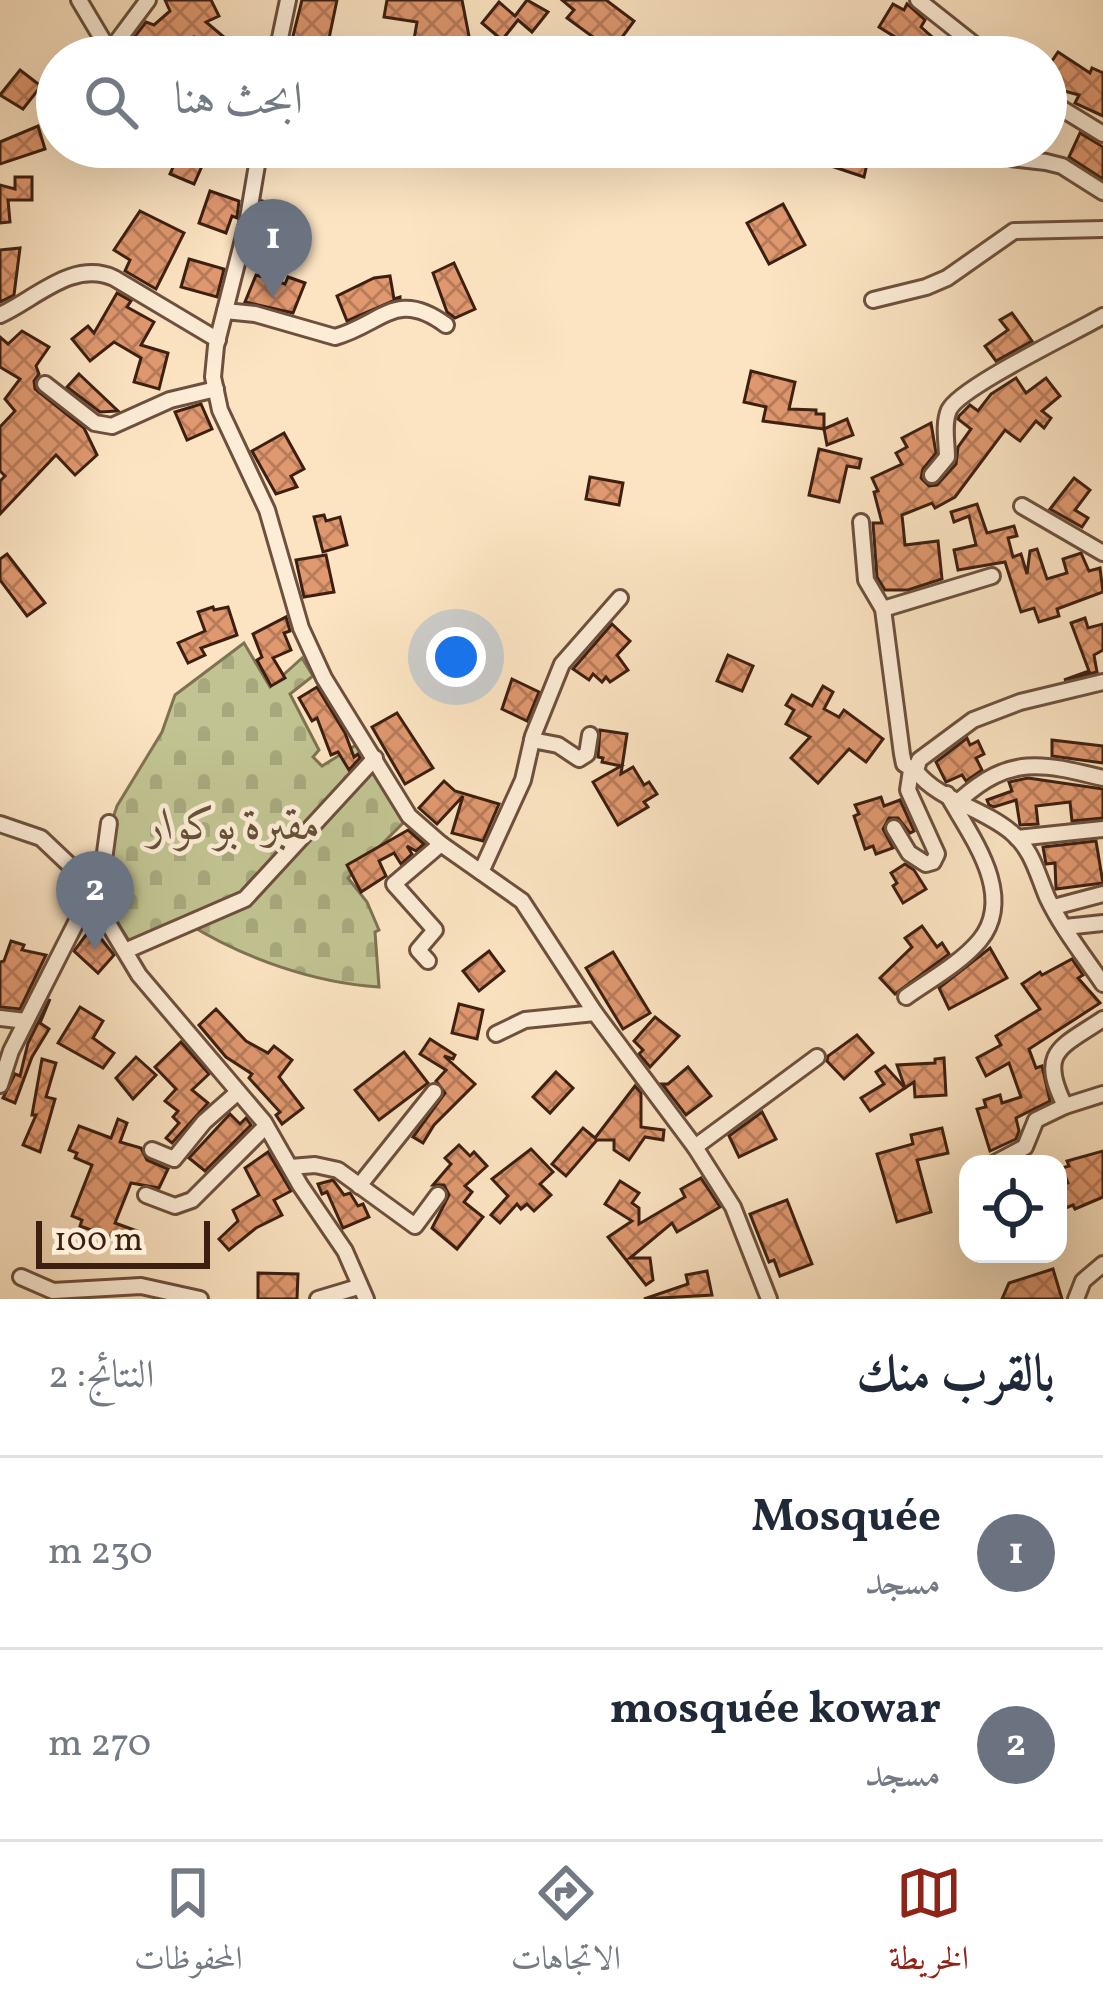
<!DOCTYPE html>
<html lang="ar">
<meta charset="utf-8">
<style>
:root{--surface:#fff;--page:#f6f6f7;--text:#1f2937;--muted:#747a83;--line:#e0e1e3;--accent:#8f2418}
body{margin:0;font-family:Vollkorn,Amiri,serif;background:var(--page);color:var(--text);direction:rtl}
.controls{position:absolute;right:36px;bottom:36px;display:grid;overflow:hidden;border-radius:24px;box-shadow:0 12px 48px #0002}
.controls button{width:108px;height:108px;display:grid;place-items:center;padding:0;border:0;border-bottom:3px solid var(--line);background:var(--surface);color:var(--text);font:60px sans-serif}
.scale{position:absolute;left:36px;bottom:30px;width:174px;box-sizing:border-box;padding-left:12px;border:6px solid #3d1f11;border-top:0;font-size:33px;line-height:42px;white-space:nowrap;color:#3d1f11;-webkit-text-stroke:9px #fdedd7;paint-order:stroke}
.you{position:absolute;left:456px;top:657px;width:42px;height:42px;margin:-30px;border:9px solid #fff;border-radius:50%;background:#1a73e8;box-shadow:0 0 0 18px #1a73e833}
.badge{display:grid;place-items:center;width:78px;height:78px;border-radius:50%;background:var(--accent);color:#fff;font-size:39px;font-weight:700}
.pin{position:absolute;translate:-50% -99px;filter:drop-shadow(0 3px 6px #0008)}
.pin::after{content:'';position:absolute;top:63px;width:42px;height:36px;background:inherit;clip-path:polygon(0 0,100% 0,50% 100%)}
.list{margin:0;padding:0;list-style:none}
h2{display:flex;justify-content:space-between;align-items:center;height:156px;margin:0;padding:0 48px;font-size:51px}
h2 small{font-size:39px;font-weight:400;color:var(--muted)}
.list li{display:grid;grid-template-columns:78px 1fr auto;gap:36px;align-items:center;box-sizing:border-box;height:192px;padding:0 48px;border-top:3px solid var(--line)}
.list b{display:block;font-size:45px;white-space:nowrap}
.list p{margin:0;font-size:39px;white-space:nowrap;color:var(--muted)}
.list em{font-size:39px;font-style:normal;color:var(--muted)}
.icon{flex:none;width:66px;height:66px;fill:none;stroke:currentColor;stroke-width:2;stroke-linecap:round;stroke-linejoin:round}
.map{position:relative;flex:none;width:1103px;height:1299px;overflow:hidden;direction:ltr}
.search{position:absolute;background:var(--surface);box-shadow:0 12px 48px #0002;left:36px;right:36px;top:36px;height:132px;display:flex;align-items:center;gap:30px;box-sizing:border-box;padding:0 42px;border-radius:66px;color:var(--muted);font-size:45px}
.sheet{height:540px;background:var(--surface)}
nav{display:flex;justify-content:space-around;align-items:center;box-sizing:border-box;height:168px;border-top:3px solid var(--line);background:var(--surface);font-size:33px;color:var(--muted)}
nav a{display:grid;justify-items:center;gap:6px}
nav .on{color:var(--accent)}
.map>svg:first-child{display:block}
.cemetery{fill:url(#cemetery-stones);stroke:#7f7252;stroke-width:3}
.building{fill:url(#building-cross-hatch);stroke:#3d1f11;stroke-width:3}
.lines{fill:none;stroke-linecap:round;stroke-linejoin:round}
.street-casing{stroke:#6d503d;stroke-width:20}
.street{stroke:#fdedd7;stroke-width:14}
.labels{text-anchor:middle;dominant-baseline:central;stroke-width:9;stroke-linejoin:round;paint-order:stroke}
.park-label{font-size:45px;font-style:italic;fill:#655138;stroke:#fdedd7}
</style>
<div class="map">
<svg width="1103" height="1299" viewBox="0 0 1103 1299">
<defs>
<pattern id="cemetery-stones" width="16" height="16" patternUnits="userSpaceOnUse" patternTransform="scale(3)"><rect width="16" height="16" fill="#c1c492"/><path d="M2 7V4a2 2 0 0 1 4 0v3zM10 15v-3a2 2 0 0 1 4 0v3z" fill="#a7a87d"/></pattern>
<pattern id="building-cross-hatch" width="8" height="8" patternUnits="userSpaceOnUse" patternTransform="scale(3)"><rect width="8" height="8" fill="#e0986f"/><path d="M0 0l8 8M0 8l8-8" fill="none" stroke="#b77b5a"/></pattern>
</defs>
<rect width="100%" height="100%" fill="#fce4c2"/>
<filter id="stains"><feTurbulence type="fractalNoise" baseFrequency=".00167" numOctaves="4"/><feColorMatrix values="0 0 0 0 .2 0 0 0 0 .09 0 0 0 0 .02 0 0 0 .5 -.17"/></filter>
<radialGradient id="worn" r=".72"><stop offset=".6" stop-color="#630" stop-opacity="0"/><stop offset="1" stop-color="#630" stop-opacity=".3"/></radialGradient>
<path class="cemetery" d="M244,643L270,687L302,658L313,676L290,694L319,750L313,757L322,766L356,745L406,820L348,878L367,902L379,930L375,932L379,987C314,983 243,958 187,923L132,946L102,896L109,830L117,806L162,732L175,695Z"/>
<g class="building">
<path d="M165,0H211L219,16L206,22L231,43L219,57L194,37L180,42L174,57H124L123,52L146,22L154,25L170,11Z"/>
<path d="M302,0H337L327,48L348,57L288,56Z"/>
<path d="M387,0H462L473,57H411L417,22L384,17Z"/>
<path d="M527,0L548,12L532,32L518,20L502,40L482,23L499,2L515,16Z"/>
<path d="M562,0H606L634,21L612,51L567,18L574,10Z"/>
<path d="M893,4L904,10L907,4L925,20L921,27L939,43L928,57H920L911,47L879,27Z"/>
<path d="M1058,52L1090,73L1092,68L1103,73V116L1075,103L1079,95L1046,86V70Z"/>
<path d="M20,70L41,86L23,109L0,95Z"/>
<path d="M38,126L45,149L0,164V142Z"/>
<path d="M1080,133L1103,147V179L1069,157Z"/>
<path d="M182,147L206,157L194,184L170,174Z"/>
<path d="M836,147H860L858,153L869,155L864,177L831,166Z"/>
<path d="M15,177H32V200H8L10,222L0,223V185L15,189Z"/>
<path d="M210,191L239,201L237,218L232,216L226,233L199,223Z"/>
<path d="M262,201L290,208L286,242L256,235Z"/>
<path d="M783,204L805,245L769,264L747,223Z"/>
<path d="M140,211L184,233L156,289L125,271L130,260L114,250Z"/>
<path d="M20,248L14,295L0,302V250Z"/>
<path d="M189,259L224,269L217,297L181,287Z"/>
<path d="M454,263L475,309L455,318L447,312L433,273Z"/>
<path d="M256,275L285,284L288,277L305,283L293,313L245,302Z"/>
<path d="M390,276L394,299L400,297V298L347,321L337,296L374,278Z"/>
<path d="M117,293L131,301L127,307L154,322L141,345L168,353L159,389L134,382L141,358L114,342L90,361L72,339L88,326L94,333Z"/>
<path d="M1012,313L1032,341L996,361L985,346L1008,330L1000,320Z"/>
<path d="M22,331L49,347L36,366L39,374L34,381L35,389L84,428L97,455L75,475L56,455L0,514V481L5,476L0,471V427L15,411L5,399L20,379L0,367V337L8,344Z"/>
<path d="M751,371L795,382L789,409L816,410V414H824V429L847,419L853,435L827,445L824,429L763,421L766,407L744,402Z"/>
<path d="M79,374L118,411L100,412L67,387Z"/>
<path d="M1016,378L1026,393L1046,378L1060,396L1042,411L1051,418L1044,428L1036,421L1020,441L1005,430L955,497L935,508L932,503L902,515L905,545L938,541L942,579L908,590H885L877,577L873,523H882L874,492L878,491L872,478L902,464L896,453L907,447L902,438L931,423L936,453L923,469L921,478L929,486L937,485L956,464L958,447L971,429L958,419L959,416L970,405L978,411L991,394Z"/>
<path d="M201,404L212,429L187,440L175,412Z"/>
<path d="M284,433L304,469L291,476L297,487L276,494L252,451Z"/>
<path d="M819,449L861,459L859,468L847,466L839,502L809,495Z"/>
<path d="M590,477L623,483L619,505L586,499Z"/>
<path d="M1074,478L1090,490L1075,510L1088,518L1082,527L1050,509Z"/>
<path d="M977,504L987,533L1014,526L1017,536L1008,538L1013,557L1021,554L1027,574L1030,551L1037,549L1047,579L1067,573L1063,559L1081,553L1089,571L1100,568L1103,592L1057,609L1059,616L1039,622L1034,608L1021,612L1005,562L958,570L954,550L976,545L969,516L954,522L951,512Z"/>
<path d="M324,515L326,521L340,517L347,545L323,552L314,517Z"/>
<path d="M7,554L45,603L27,616L0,580V559Z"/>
<path d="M326,555L334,592L304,597L296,560Z"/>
<path d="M213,607L214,610L228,607L237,635L201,648L205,655L188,663L178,643L205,631L198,612Z"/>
<path d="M286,617L290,631L284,633L291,650L273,658L285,678L271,686L257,660L262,657L253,634Z"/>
<path d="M1085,618L1088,628L1103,624V650L1094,655L1097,672L1064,680L1089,671L1071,623Z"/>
<path d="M612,624L630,641L617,655L628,670L610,682L606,677L602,682L593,674L589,680L573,669Z"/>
<path d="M728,655L753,666L742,691L717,681Z"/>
<path d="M512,679L539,692L527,721L502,709Z"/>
<path d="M823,686L833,692L824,709L839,717L844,710L883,739L866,762L849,749L818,783L791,758L810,737L786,724L794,710L786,705L792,695L812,706Z"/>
<path d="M317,687L345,733L354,757L358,754L360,758L349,770L338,752L331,755L317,718L312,721L299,698Z"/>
<path d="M397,713L433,768L405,784L372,727Z"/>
<path d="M600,730L627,734L621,774L633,767L644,785L649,782L657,794L644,802L648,807L618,825L593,782L621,766L602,762L603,758L598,757Z"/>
<path d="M967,738L970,745L978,741L984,754L976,758L982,770L966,781L962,775L946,782L936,762Z"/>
<path d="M1052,740L1103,746V763L1052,756Z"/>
<path d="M1028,778L1103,789V818L1072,821L1070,802L1036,806L1038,824L1020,825L1016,800L994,807L989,805L987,800L1012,791L1009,782Z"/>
<path d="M444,781L455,791L499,804L483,841L452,833L463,796L437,824L419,808Z"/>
<path d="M881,797L884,806L900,800L914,831L910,833L898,818H889L883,829L893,848L876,854L873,846L865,849L854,816L859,814L855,805Z"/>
<path d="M408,830L424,844L416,851L407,846L412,854L401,864L394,853L379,861L386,876L361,892L347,865Z"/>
<path d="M1096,841L1103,883L1056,889L1055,863L1046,864L1043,847Z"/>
<path d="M905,864L914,870L926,889L903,903L893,886L897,883L891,873Z"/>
<path d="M922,926L937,947L942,943L949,954L895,994L880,978L912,947L905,938Z"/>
<path d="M92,927L114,955L98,973L74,951Z"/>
<path d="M11,941L24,945L22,950L46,955L20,1009L0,1007V962L4,961Z"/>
<path d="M990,948L1007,978L949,1009L939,988Z"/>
<path d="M489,951L504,971L479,991L463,971Z"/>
<path d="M613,952L650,1013L623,1029L586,968Z"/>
<path d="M1072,959L1083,975L1078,978L1100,1003L1029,1049L1036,1068L1042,1066L1050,1101L1016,1118L1019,1131L1016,1139L990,1151L977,1109L986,1107L984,1100L1000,1095L1002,1103L1021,1097L1009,1063L986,1076L977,1058L1001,1045L996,1036L1040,1009L1022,984L1040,972L1042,975Z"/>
<path d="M50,999L40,1023L49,1029L32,1057L15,1103L3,1098L15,1074L20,1076L28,1043Z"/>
<path d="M459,1004L483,1010L477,1039L452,1033Z"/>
<path d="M80,1007L103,1021L93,1038L114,1053L103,1068L58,1043Z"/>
<path d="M216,1009L246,1041L268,1053L274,1046L292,1060L279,1077L303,1108L282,1124L276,1115L280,1112L249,1078L252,1074L226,1057L199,1025Z"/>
<path d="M655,1017L679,1036L650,1067L639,1054L643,1050L634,1041Z"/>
<path d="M857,1035L873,1053L844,1079L827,1061L828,1056Z"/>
<path d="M430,1039L455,1055L453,1059L444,1056L475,1084L434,1125L423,1143L413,1137L445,1093L436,1081L446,1070L420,1054Z"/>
<path d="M181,1042L209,1074L192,1090L208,1103L172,1143L166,1138L179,1123L173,1117L178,1111L165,1101L176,1089L155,1067Z"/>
<path d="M404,1052L428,1083L379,1120L355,1090Z"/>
<path d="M136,1057L156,1075L133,1099L116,1078Z"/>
<path d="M944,1058L946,1095L915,1097L914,1082L905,1088L897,1065L935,1063V1059Z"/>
<path d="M42,1059L56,1063L46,1097L55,1099L40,1152L23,1145L36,1115H32Z"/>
<path d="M885,1066L905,1088L870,1111L861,1098L884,1084L876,1072Z"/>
<path d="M688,1067L711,1096L686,1115L662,1084H668Z"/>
<path d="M556,1072L573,1088L550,1113L533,1097Z"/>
<path d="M635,1086L641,1093V1127L664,1130L663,1140L645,1137L629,1160L614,1150V1140H597L566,1176L552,1164L583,1128L595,1138Z"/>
<path d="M762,1112L776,1139L739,1157L729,1136Z"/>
<path d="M230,1114L240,1124L246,1118L251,1125L205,1171L189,1158Z"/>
<path d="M118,1119L127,1123L120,1142L141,1148L147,1160L168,1169L159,1188L131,1183L115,1223L137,1231L132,1245L80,1226L82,1220L72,1216L92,1165L75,1158L77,1153L69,1150L79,1126L111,1138Z"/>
<path d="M942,1128L948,1153L917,1160L931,1212L897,1222L877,1154L913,1144L911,1135Z"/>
<path d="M459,1145L470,1156L474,1152L487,1166L465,1186L472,1192L464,1202L483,1217L457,1249L432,1228L449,1195L444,1185H433L451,1164L445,1158Z"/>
<path d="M531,1149L553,1172L540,1184L551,1195L534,1211L527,1204L521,1209L517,1204L500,1223L491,1215L508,1196L492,1179Z"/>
<path d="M1103,1151V1197L1075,1209L1073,1205L1058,1211V1187L1068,1183L1062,1168L1069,1166L1067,1161Z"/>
<path d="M268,1152L291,1191L274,1200L282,1215L256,1228L229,1250L219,1239L238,1221L233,1210L259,1195L245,1168Z"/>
<path d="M701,1178L720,1207L677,1232L672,1223L630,1258H650L653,1280L646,1285L608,1237L632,1221L605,1204L620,1181L639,1193L632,1203L639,1208V1224L685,1197L681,1189Z"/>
<path d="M333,1180L344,1195L350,1193L358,1206L363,1204L369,1217L343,1228L327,1192L322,1194L318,1184Z"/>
<path d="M787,1200L812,1264L780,1276L774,1260L769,1262L750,1214Z"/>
<path d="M1053,1269L1062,1299H1002L1009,1283Z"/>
<path d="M707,1271L712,1295L644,1299L688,1284L686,1275Z"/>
<path d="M258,1273L298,1274L297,1299H258Z"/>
</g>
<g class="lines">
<defs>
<g id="street">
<path d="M79,0L113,57"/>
<path d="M918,0L990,57"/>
<path d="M110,51L148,0"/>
<path d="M276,57L288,0"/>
<path d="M1046,99L1103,134"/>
<path d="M260,147L247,224L216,346L213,377L220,410L267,510L301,628L324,678L409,816L441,844L522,901L595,1013L695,1147L733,1207L769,1299"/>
<path d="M913,147L1046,162L1062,166L1103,192"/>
<path d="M873,300L926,287L947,278L1014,231L1103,229"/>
<path d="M225,311L255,314L335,337C382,324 396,288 446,325"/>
<path d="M0,315C34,300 73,259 114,278L218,340"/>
<path d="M45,384L95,423L112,426L170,400L216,389"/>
<path d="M932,475L947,457C947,443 943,424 949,410C960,387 1076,332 1103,316"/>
<path d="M1022,506L1103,553"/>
<path d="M861,522L866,580L883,609L902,754L904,764L916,771"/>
<path d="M883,609L992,576"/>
<path d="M1103,682L1020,702L973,720L919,760L916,771C938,800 983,808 1011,832C1032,849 1037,873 1047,897C1061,927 1084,956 1103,984"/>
<path d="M532,740L558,745L579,759L587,754L590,735"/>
<path d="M960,800C1010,755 1042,763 1103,778"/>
<path d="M0,824L41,838L78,873L139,975L264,1122L300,1185L345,1251L366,1299"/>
<path d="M894,828L909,853L926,864L933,862L937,854L908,790L911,770"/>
<path d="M1017,838L1103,829"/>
<path d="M481,872L523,780L533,736L562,664L620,598"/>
<path d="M98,904L109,823"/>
<path d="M1054,907L1103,894"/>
<path d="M1065,927L1103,923"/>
<path d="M125,951L245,899L375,758"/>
<path d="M428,961L418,950L435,930L394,884L441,844"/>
<path d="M906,997C930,980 961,963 980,940C1017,894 969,834 947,794"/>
<path d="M0,1018L26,1021"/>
<path d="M496,1034L525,1020L595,1013"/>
<path d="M0,1085L11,1051L91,893"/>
<path d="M1065,1106C1038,1051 1060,1048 1103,1019"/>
<path d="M695,1147L817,1057"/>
<path d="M152,1150L174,1159L204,1122L238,1092"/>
<path d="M993,1164L1025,1147L1036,1120L1065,1106L1103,1094"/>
<path d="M290,1167L315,1165L338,1170L415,1226L438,1195"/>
<path d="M359,1186L434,1092"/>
<path d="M146,1195L175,1206L192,1200L266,1126"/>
<path d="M21,1277L53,1291L141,1286L200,1299"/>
<path d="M318,1299L358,1287"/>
<path d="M1076,1299L1083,1281L1103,1264"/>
</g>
</defs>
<use href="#street" class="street-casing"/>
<use href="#street" class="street"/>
</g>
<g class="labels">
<g class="park-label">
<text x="234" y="827">مقبرة بوكوار</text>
</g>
</g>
<rect width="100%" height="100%" filter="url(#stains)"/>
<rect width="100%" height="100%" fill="url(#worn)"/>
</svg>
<div class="controls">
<button><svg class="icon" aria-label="locate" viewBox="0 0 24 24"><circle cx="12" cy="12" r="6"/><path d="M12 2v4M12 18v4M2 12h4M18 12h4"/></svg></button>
</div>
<div class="scale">100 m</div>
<div class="you"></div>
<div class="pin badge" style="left:273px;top:298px;background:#6b7280">1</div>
<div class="pin badge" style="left:95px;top:950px;background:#6b7280">2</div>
<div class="search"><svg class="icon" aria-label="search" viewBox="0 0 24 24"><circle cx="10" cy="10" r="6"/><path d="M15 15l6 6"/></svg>ابحث هنا</div>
</div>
<section class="sheet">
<h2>بالقرب منك<small>النتائج: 2</small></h2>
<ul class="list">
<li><span class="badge" style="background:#6b7280">1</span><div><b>Mosquée</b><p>مسجد</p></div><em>230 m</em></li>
<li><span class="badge" style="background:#6b7280">2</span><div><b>mosquée kowar</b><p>مسجد</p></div><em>270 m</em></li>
</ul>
</section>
<nav>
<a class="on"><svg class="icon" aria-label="map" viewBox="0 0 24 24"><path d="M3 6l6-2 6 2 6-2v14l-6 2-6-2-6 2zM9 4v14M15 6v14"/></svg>الخريطة</a>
<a><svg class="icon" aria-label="directions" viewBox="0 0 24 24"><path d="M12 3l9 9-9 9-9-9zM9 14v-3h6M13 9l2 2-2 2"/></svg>الاتجاهات</a>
<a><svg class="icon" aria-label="saved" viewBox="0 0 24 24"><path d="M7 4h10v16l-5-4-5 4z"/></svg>المحفوظات</a>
</nav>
